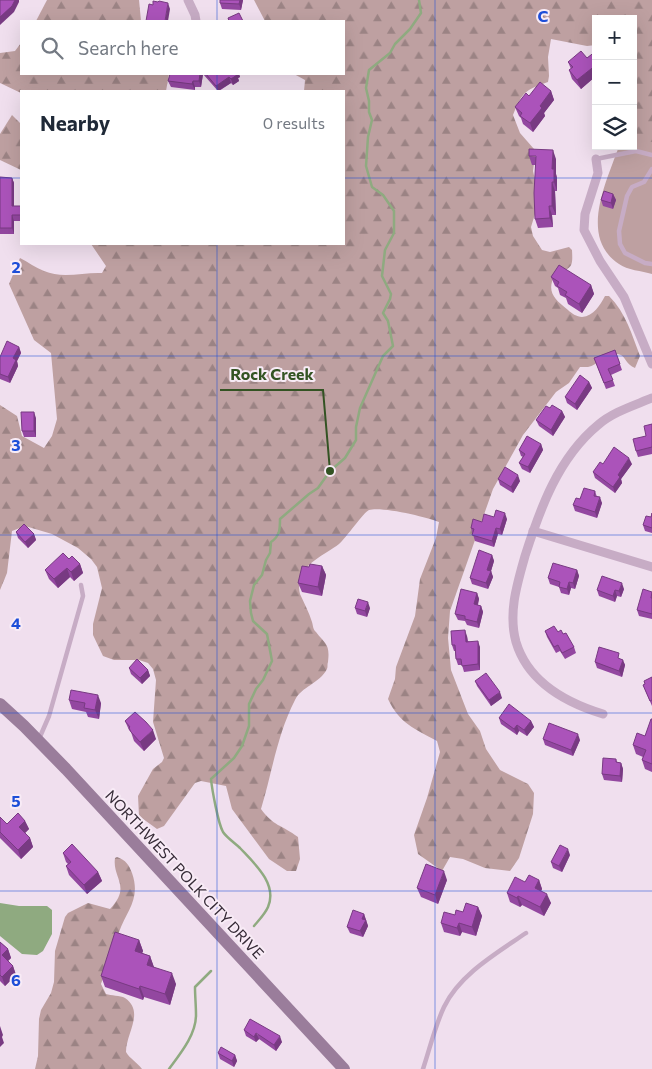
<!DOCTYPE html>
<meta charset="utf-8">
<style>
:root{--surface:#fff;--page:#f6f6f7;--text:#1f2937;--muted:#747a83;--line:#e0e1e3}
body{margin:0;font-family:Commissioner,sans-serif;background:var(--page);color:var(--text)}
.controls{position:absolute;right:15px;top:15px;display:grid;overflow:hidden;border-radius:0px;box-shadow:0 5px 20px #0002}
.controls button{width:45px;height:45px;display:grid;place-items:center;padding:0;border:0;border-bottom:1px solid var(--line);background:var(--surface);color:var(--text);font:25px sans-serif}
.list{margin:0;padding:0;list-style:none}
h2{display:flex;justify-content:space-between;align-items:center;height:65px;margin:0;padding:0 20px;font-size:21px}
h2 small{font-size:16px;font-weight:400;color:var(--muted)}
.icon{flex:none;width:28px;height:28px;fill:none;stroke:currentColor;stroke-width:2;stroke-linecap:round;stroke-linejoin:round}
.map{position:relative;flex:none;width:652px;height:1069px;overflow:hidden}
.search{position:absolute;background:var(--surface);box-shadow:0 5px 20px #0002;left:20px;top:20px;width:325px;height:55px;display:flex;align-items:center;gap:12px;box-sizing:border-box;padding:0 18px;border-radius:0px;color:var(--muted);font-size:19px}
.panel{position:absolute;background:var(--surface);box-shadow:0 5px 20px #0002;left:20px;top:90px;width:325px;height:155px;border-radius:0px}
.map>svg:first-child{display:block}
.green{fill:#bea0a1}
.forest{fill:url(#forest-firs)}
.water{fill:#8faa80}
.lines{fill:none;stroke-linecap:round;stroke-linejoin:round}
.stream{stroke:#8faa80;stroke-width:2.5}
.lane{stroke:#c7acc5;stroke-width:4.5}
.street{stroke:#c7acc5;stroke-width:9}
.secondary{stroke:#9a7d9b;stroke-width:12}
.wall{fill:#9347a0}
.shaded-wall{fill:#783a82}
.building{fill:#ab53ba;stroke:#783a82}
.grid{fill:none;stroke:#1d4ed8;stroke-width:1;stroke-opacity:0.55}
.labels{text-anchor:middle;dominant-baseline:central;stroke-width:4;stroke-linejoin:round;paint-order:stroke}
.street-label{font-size:15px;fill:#352a36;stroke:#f8ebf6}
.grid-label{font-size:16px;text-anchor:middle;font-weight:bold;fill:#1d4ed8;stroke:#f8ebf6;stroke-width:4;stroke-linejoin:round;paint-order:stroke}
.leader{fill:none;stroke:#335323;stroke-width:2}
.callout-dot{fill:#335323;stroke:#f8ebf6;stroke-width:2}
.callout-label{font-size:16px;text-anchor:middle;font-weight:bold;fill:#335323;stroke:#f8ebf6;stroke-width:4;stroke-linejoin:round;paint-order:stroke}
</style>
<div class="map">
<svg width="652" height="1069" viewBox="0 0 652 1069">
<defs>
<pattern id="forest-firs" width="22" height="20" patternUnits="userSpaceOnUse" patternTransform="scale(1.25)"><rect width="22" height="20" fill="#bea0a1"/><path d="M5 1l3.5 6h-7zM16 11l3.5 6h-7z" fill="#9b8384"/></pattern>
</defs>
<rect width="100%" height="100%" fill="#f0dfee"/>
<path class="green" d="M652,39V274C642,271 627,270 619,264C578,237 607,181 619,146H633V99Z"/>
<g class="forest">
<path d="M47,0H139L141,21H36Z"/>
<path d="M254,0H652V142L633,140V19H596V45L587,46L551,39L548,57L549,76L548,82C524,91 523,91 513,115L520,133L534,149L535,156L533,171L535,180V214L531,227L533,236L542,250L550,252L569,247L572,250C573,268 572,268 555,274C546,292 554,299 568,310C571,313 577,317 582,317C594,316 600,305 605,296H609C626,313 632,335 640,356L635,368C626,364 626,358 621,355C605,349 600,365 588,367C585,367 583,367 580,367L569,383L556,392L523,435L493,489L450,611L448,638L451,670L468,714L480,731L486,749L500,770L528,784L534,793L533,814L519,858L510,871L485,868L463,859L450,857L442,871L418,854L414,835L427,798L440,752L437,741C415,729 399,723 388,699L395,679L396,667L415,616L420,579L436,538L439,522C427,517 381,506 369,510C364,512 346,538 339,544C326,554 301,564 299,583C299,587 299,590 300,594C304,603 309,612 312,622C313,625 313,630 316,632C326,645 330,644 328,662C327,664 328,667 327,669C320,683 301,687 295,700C277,735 272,773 261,809C273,826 282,825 298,837L300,859L296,871H287L269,859L232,809L226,786L201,781L195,783L164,826L157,829L139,816L138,796L153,769L162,762L164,758L153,722L156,680L153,669L148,663L139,660H114L103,656L93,635V624L102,588L97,567L91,559L78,548L52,534L25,526L12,531L7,573L0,590V405L17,416L22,436L44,448L52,436L57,419L51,353L34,340L9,284L20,258C28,262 36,268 44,271C62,279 84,272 102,273L106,266L91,244H344V91H304L305,80L294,74H344V21H265Z"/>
<path d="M21,43V74H169L166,91H21V93L0,83V53L15,51Z"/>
<path d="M12,115L21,124V170L0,160V134Z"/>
<path d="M117,857C126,860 129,865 132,873C141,899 127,910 119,932C113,949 107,967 101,984L106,994C111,996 120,995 125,998C145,1012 126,1033 126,1052C130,1059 137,1062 142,1069H35L38,1056L39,1019L41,1010L51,993L54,982L55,951L65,917L68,913L88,903L110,909C132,886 112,878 115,858Z"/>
</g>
<path class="water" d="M0,903L19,906H47L52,910V934L43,951L37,955L22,954L0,936Z"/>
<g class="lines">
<g class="stream">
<path d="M254,926C259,920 265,914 268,907C278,884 254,863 240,848C235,843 227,838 223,832C218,823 212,789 211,779L234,758L242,746L249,726V704L256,689L263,680L272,661L267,634L253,621L251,613L250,601L254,585L262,575L266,560L270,553L271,542C280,536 280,529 280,519L309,494L318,488L330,471L345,458L356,440V427L360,408L383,356L393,346L388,321L383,313L390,299L391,294L382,276L385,250L394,233V211L383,195L372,187L366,166L368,137L372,120L369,112V101L366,88L369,70L390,53L395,44L410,29L421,13L419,0"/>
<path d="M169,1069C180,1054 196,1035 196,1015C196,1006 195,996 195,987L211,971"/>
</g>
<g class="lane">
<path d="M596,159L636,151L652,155"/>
<path d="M652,169L644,182L632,187L627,196L619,231L620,244L625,253L645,263L652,264"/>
<path d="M39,739L49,716L83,596L81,585"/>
<path d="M423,1069C430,1048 435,1026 444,1007C460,974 497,953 526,933"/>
</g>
<g class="street">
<path d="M188,0L195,15L196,21"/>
<path d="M596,159L598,173L585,214L584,230L600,261L624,297L652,364"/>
<path d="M533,531L652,567"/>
<path d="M603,714C567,703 528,682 516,642C508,613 517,584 525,556C540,509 558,458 598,425C613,412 633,406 652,398"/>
</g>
<path class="secondary" d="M0,704L24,726L66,769L344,1069"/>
</g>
<g class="wall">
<path d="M220,0H243L241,10L222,9L220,3Z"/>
<path d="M596,51V76L581,89L572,79L569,70L571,69L568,62L587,58Z"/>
<path d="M203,74L201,87H195V90L171,87L168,81Z"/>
<path d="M203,74H239L240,77L238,78L239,81L233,85L231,83L219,91H218Z"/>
<path d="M551,91L554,100L544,113L545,116L533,132L523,124L521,118L519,116L515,107L529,96Z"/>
<path d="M529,156L556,159V174L557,178V191H555L556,215H552L553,227L538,228L535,219L536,165H532Z"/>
<path d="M0,177L12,178L14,183V206H21V221H14V234H0Z"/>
<path d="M613,194L616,200L613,209L603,206L601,200Z"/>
<path d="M551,277L591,285L594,294L582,313L568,304L566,298L560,295L558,288L555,286Z"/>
<path d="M19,347L21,353L17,361L18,366L10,383L0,379V357Z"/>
<path d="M615,350L622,370L611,375L615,386L606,389L594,358Z"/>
<path d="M589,382L592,388L577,410L567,403L565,397Z"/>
<path d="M550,408L562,411L565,417L553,436L539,426L536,420Z"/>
<path d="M36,418V437H24L22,431Z"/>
<path d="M652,424V454L638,457L636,451L646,436Z"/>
<path d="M541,444L543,450L530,473L522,469L519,463L523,457L521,456L519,450Z"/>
<path d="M603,464H632L621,479L622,483L615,493L595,478L593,472Z"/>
<path d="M498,479L520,481L513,493L500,485Z"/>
<path d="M595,491L597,497L602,503L597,518L575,511L573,505L580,499Z"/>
<path d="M652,513V533L645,531L643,525L651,517Z"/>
<path d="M494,517L507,519L502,535L498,534L494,547L475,541L471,528Z"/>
<path d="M16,532L34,534L36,540L28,548L18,538Z"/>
<path d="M492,555L494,561L491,571L493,577L488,589L472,584L470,578Z"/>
<path d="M69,559L80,564L83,573L74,581L70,577L58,588L49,579L45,570Z"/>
<path d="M322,566L326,575L322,596L302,592L298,583L309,567Z"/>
<path d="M577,570L579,576L575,589L571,588L569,595L561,593L559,587L550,584L548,578Z"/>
<path d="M624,589L621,597L617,596L615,602L599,596L597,590Z"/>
<path d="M652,592V619L639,616L637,610Z"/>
<path d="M477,593L479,599L478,605L481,606L483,612L479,628L467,625L465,621L458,620L455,614Z"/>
<path d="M355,608H370L367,617L357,614Z"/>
<path d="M545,631L558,632L563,634L574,647L576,653L565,659L560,651L556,653L547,637Z"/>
<path d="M467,636L468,641L480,647V670L464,672L462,665H458L456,659L455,651H454L452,645Z"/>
<path d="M622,659L625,665L622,677L597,668L595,662Z"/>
<path d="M129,668L148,670L150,676L142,684L131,674Z"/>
<path d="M652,677V706L643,685L645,684Z"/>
<path d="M475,681L502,698L491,706L477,686Z"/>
<path d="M69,700L101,703L99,719L88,717L86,712L72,709Z"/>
<path d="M499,718L531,721L534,727L527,736L519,731L517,735L501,724Z"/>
<path d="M652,719V772L645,769L642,760L643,757L636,754L633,745L645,736Z"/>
<path d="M125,721L156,739L144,751L134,741L131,732L129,730Z"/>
<path d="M543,739L580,740L573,756L545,745Z"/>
<path d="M616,759L617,762L621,763L623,769L622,782L604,780L602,774Z"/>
<path d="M0,817L7,824L25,821L29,829L25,833L30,838L33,847L21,859L0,838Z"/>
<path d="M63,853L98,872L102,881L87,894L69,875L66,866L68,864L66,862Z"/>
<path d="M570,855L562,872L553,868L551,862Z"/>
<path d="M447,880L438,904L421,897L417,888Z"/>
<path d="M539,880L542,889L541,891L551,903L544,916L522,905L520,907L510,902L507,893L525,882Z"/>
<path d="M478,907L482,916L476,936L462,932L460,936L444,932L441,923L455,915Z"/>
<path d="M364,914L368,926L363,937L350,933L347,927Z"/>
<path d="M139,940L143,951L142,953L150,956L154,968L176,984L170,1005L144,997L143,1000L105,987L101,976Z"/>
<path d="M0,942L8,949L11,958L8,961L13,966L16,975L5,986L0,981Z"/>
<path d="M244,1030L282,1042L276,1051L259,1039L256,1042L246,1036Z"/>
<path d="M218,1053L235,1055L237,1061L234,1067L220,1059Z"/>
</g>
<g class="shaded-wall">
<path d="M15,0H19V2L14,12L0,25V17Z"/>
<path d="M240,0H243L241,10L239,4Z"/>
<path d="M168,3L170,9L168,21H165Z"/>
<path d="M596,65V76L581,89L577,80Z"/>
<path d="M200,74H203L201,87L199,81Z"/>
<path d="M236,74H239L240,77L238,78L239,81L233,85L231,79Z"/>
<path d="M229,77L231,83L218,91L216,86Z"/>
<path d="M193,81L195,87V90L192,84Z"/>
<path d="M551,91L554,100L544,113L545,116L533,132L530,123L540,106Z"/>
<path d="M553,150L556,159V174L557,178V191L554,182L552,169Z"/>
<path d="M12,178L14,183V211L12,206Z"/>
<path d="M552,182L555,191L556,215L552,206Z"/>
<path d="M613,194L616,200L613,209L611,203Z"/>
<path d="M549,206L552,215L553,227L550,218Z"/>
<path d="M12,215L14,221V234L12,228Z"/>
<path d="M591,285L594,294L582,313L579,304Z"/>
<path d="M19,347L21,353L17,361L18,366L10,383L8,377L13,358Z"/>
<path d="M589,382L592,388L577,410L575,404Z"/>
<path d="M562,411L565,417L553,436L551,430Z"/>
<path d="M34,412L36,418V437L34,431Z"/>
<path d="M541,444L543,450L530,473L528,467Z"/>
<path d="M629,458L632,464L621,479L622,483L615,493L613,487L618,475Z"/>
<path d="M518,475L520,481L513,493L511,487Z"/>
<path d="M600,497L602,503L597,518L595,512Z"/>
<path d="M505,513L507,519L502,535L500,529Z"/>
<path d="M496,528L498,534L494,547L492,541Z"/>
<path d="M34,534L36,540L28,548L25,542Z"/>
<path d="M492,555L494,561L491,571L493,577L488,589L486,583L487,570Z"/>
<path d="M80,564L83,573L74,581L71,572Z"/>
<path d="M322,566L326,575L322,596L318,587Z"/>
<path d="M67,568L70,577L58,588L54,579Z"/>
<path d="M577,570L579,576L575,589L573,583Z"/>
<path d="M569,582L571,588L569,595L567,589Z"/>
<path d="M622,583L624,589L621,597L619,591Z"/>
<path d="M615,590L617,596L615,602L613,596Z"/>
<path d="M477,593L479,599L476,610L474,604Z"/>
<path d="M368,602L370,608L367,617L365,611Z"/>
<path d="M481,606L483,612L479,628L477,622Z"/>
<path d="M465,630L467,636L468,648L466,642Z"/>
<path d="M478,641L480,647V670L478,664Z"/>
<path d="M623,660L625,665L622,677L619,671Z"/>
<path d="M148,670L150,676L142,684L140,678Z"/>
<path d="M500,692L502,698L491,706L489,700Z"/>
<path d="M98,695L101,703L99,719L95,710Z"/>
<path d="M531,721L534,727L527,736L524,730Z"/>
<path d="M517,725L519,731L517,735L514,729Z"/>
<path d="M153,730L156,739L144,751L140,742Z"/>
<path d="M578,734L580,740L573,756L571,750Z"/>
<path d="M621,763L623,769L622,782L620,776Z"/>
<path d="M25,821L29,829L22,836L19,827Z"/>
<path d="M30,838L33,847L21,859L18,850Z"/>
<path d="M568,849L570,855L562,872L559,866Z"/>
<path d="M444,871L447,880L438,904L435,895Z"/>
<path d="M98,872L102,881L87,894L84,885Z"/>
<path d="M539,880L542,889L538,897L535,888Z"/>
<path d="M547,894L551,903L544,916L540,907Z"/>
<path d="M518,896L522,905L520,907L517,898Z"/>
<path d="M478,907L482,916L476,936L472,927Z"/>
<path d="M364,914L368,926L363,937L360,931L362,919Z"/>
<path d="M459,923L462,932L460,936L457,928Z"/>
<path d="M139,940L143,951L139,962L135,951Z"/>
<path d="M8,949L11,958L5,964L2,955Z"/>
<path d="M150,956L154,967L151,977L147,965Z"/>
<path d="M13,966L16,975L5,986L2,977Z"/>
<path d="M172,973L176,984L170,1005L165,994Z"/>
<path d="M140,986L144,997L143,1000L139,989Z"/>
<path d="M0,1026L3,1035L2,1037L4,1043L0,1047Z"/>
<path d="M256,1033L259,1039L256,1042L254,1037Z"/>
<path d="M280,1036L282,1042L276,1051L274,1045Z"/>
<path d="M235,1055L237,1061L234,1067L232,1061Z"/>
</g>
<g class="building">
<path d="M0,0H15L12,6L0,17Z"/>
<path d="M220,0H240L239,4L220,3Z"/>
<path d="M153,1L158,2L159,1L168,3L165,21H146L149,4L153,5Z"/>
<path d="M239,13L243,21H229L228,18Z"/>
<path d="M581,51L587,58L596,51V65L577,80L569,70L573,67L568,62Z"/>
<path d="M170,74H200L199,81H193L192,84L168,81Z"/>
<path d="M206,74H236L237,75L231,79L229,77L216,86Z"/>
<path d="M540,82L551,91L540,106L542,108L530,123L520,116L522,113L515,107L526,93L529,96Z"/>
<path d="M529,149L553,150L552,169H554V182H552V206H549L550,218L535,219L534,193L536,156H529Z"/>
<path d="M0,177L12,178V206H21V215H12V228H0Z"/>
<path d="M604,191L613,194L611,203L601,200Z"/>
<path d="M559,265L591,285L579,304L565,295L567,292L557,286L559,282L551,277Z"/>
<path d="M7,341L19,347L13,358L16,360L8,377L0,374V357Z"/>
<path d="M615,350L620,364L608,369L613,380L604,383L594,358Z"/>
<path d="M580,375L589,382L575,404L565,397Z"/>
<path d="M552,405L562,411L551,430L536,420L546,406L550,408Z"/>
<path d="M21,412H34V431H22Z"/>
<path d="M652,424V447L636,451L633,439L646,436L644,426Z"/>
<path d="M527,436L541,444L528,467L519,463L525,454L519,450Z"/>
<path d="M614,447L629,458L618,475L620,477L613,487L593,472L600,462L603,464Z"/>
<path d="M505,467L518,475L511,487L498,479Z"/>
<path d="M584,488L595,491L594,496L600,497L595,512L573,505L576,498L580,499Z"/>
<path d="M496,510L505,513L500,529L496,528L492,541L472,535L474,529L471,528L473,519L482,522L484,514L494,517Z"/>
<path d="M652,513V528L643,525L646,516L651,517Z"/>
<path d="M24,524L34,534L25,542L16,532Z"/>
<path d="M479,550L492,555L487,570L491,571L486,583L470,578Z"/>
<path d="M63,553L69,559L72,556L80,564L71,572L67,568L54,579L45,570Z"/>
<path d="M553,563L577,570L573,583L569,582L567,589L559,587L560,582L548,578Z"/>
<path d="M310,564L322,566L318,587L298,583L302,566L309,567Z"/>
<path d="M602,576L622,583L619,591L615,590L613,596L597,590Z"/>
<path d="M461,589L477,593L474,604L481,606L477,622L465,619V616L455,614Z"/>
<path d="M643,589L652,592L651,598H652V614L637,610Z"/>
<path d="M358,599L368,602L365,611L355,608Z"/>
<path d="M554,626L558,632L561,630L563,634L566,633L574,647L562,653L558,645L554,647L545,631Z"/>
<path d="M465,630L466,642L478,641V664L462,666L461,659H456L455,645H452L451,631Z"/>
<path d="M599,647L619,653L618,658L623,660L619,671L595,662Z"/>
<path d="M137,659L148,670L140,678L129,668Z"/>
<path d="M486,673L500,692L489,700L475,681Z"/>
<path d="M652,677V700L650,701L643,685L645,684L644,681Z"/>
<path d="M71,690L98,695L95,710L84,708L85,703L69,700Z"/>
<path d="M509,704L531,721L524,730L517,725L514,729L499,718Z"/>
<path d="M135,712L146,722L153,730L140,742L131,732L129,728L130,727L125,721Z"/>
<path d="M651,719H652V764L642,760L646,750L633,745L637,733L645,736Z"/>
<path d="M549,723L578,734L571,750L543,739Z"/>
<path d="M603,758L616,759V762L621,763L620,776L602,774Z"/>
<path d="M18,813L25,821L19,827L30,838L18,850L0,832V817L7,824Z"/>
<path d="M72,844L98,872L84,885L66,866L71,862L63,853Z"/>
<path d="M560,845L568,849L559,866L551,862Z"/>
<path d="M426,864L444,871L435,895L417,888Z"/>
<path d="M529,875L539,880L535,888L547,894L540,907L518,896L517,898L507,893L515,877L525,882Z"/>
<path d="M466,903L478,907L472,927L459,923L457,928L441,923L444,912L455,915L456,910L463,912Z"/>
<path d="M353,910L364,914L362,919L366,920L360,931L347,927Z"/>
<path d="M115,932L139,940L135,951L150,956L147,965L172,973L165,994L140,986L139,989L101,976Z"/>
<path d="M0,942L8,949L2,955L13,966L2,977L0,975Z"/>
<path d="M250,1019L280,1036L274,1045L256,1033L254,1037L244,1030Z"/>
<path d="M221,1047L235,1055L232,1061L218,1053Z"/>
</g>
<path class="grid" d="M217,0V21M435,0V1069M217,74V91M0,178H21M344,178H652M217,244V1069M0,356H652M0,535H652M0,713H652M0,891H652"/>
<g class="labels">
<g class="street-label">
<text transform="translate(185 874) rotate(47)">NORTHWEST POLK CITY DRIVE</text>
</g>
</g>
<g class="grid-label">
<text x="543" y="22">C</text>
<text x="16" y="273">2</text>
<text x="16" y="451">3</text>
<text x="16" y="629">4</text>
<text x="16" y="807">5</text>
<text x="16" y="986">6</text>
</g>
<path class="leader" d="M330 471L323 390H220"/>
<circle class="callout-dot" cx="330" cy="471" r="5"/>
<g class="callout-label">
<text x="272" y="380">Rock Creek</text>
</g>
</svg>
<div class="controls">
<button>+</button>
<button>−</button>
<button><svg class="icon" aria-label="layers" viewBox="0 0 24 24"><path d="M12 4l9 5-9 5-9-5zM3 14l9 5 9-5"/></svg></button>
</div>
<div class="search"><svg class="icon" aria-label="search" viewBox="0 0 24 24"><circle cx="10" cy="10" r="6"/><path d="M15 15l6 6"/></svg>Search here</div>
<section class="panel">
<h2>Nearby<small>0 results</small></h2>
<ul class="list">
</ul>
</section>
</div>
